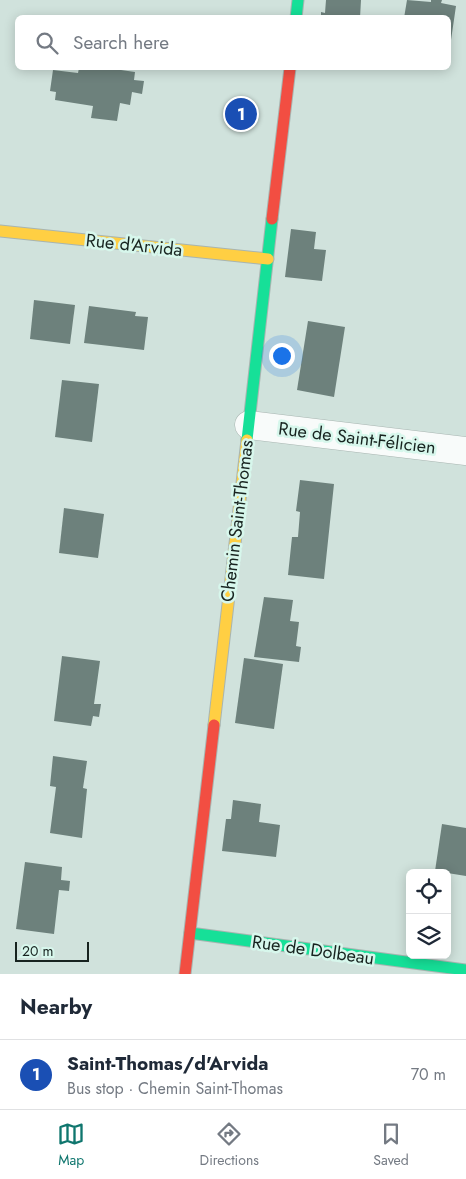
<!DOCTYPE html>
<meta charset="utf-8">
<style>
:root{--surface:#fff;--page:#f2f2f3;--text:#1f2937;--muted:#747a83;--line:#e0e1e3;--accent:#0f766e}
body{margin:0;font-family:Jost,sans-serif;background:var(--page);color:var(--text)}
.controls{position:absolute;right:15px;bottom:15px;display:grid;overflow:hidden;border-radius:8px;box-shadow:0 2px 12px #0003}
.controls button{width:45px;height:45px;display:grid;place-items:center;padding:0;border:0;border-bottom:1px solid var(--line);background:var(--surface);color:var(--text);font:25px sans-serif}
.scale{position:absolute;left:15px;bottom:12px;width:74px;box-sizing:border-box;padding-left:5px;border:2px solid #17231f;border-top:0;font-size:14px;line-height:18px;white-space:nowrap;color:#17231f;-webkit-text-stroke:4px #d7f7ec;paint-order:stroke}
.you{position:absolute;left:281px;top:355px;width:18px;height:18px;margin:-12px;border:4px solid #fff;border-radius:50%;background:#1a73e8;box-shadow:0 0 0 8px #1a73e833}
.badge{display:grid;place-items:center;width:32px;height:32px;border-radius:50%;background:var(--accent);color:#fff;font-size:16px;font-weight:700}
.pin{position:absolute;translate:-50% -50%;border:2px solid #fff;box-shadow:0 1px 5px #0006}
.list{margin:0;padding:0;list-style:none}
h2{display:flex;justify-content:space-between;align-items:center;height:65px;margin:0;padding:0 20px;font-size:21px}
h2 small{font-size:16px;font-weight:400;color:var(--muted)}
.list li{display:grid;grid-template-columns:32px 1fr auto;gap:15px;align-items:center;box-sizing:border-box;height:70px;padding:0 20px;border-top:1px solid var(--line)}
.list b{display:block;font-size:19px;white-space:nowrap}
.list p{margin:0;font-size:16px;white-space:nowrap;color:var(--muted)}
.list em{font-size:16px;font-style:normal;color:var(--muted)}
.icon{flex:none;width:28px;height:28px;fill:none;stroke:currentColor;stroke-width:2;stroke-linecap:round;stroke-linejoin:round}
.map{position:relative;flex:none;width:466px;height:974px;overflow:hidden}
.search{position:absolute;background:var(--surface);box-shadow:0 2px 12px #0003;left:15px;right:15px;top:15px;height:55px;display:flex;align-items:center;gap:12px;box-sizing:border-box;padding:0 18px;border-radius:8px;color:var(--muted);font-size:19px}
.sheet{height:135px;background:var(--surface)}
nav{display:flex;justify-content:space-around;align-items:center;box-sizing:border-box;height:70px;border-top:1px solid var(--line);background:var(--surface);font-size:14px;color:var(--muted)}
nav a{display:grid;justify-items:center;gap:2px}
nav .on{color:var(--accent)}
.map>svg:first-child{display:block}
.building{fill:#6d817c}
.lines{fill:none;stroke-linecap:round;stroke-linejoin:round}
.street-casing{stroke:#a8b5b1;stroke-width:29}
.fast-casing{stroke:#a8b5b1;stroke-width:13}
.slow-casing{stroke:#a8b5b1;stroke-width:13}
.jam-casing{stroke:#a8b5b1;stroke-width:13}
.street{stroke:#f8fbfa;stroke-width:28}
.fast{stroke:#16e098;stroke-width:11}
.slow{stroke:#ffcf43;stroke-width:11}
.jam{stroke:#f24e42;stroke-width:11}
.labels{text-anchor:middle;dominant-baseline:central;stroke-width:5;stroke-linejoin:round;paint-order:stroke}
.street-label{font-size:18px;fill:#17231f;stroke:#d7f7ec}
</style>
<div class="map">
<svg width="466" height="974" viewBox="0 0 466 974">
<rect width="100%" height="100%" fill="#d0e2dc"/>
<g class="building">
<path d="M326,0H361L360,18H321V12L325,13Z"/>
<path d="M407,0L431,2V0H442L441,3L456,6L451,40H448V18H404Z"/>
<path d="M79,68H107L135,72L134,80L144,81L142,94L132,92L130,105L120,103L117,121L91,118L93,106L55,100L56,92L50,91L53,70L78,73Z"/>
<path d="M291,229L316,232L314,249L326,250L322,281L285,277Z"/>
<path d="M34,300L75,305L70,344L30,339Z"/>
<path d="M89,306L136,312L135,316L148,317L144,350L84,343Z"/>
<path d="M308,321L345,327L334,397L297,390Z"/>
<path d="M62,380L99,384L92,442L55,437Z"/>
<path d="M300,480L334,484L324,579L288,575L292,537H298L300,512L296,511Z"/>
<path d="M64,508L104,514L98,558L59,553Z"/>
<path d="M264,597L293,600L290,621L299,622L296,646L301,647L299,662L254,657Z"/>
<path d="M62,656L100,661L94,704H101L99,717L93,716L91,726L54,721Z"/>
<path d="M244,658L283,664L274,729L235,723Z"/>
<path d="M53,756L87,761L83,788L87,789L82,838L50,833L56,787L50,786Z"/>
<path d="M233,800L261,804L259,822L280,825L276,857L222,851L226,819H231Z"/>
<path d="M442,824L466,828V876L435,871Z"/>
<path d="M25,862L62,867L61,880L70,881L69,891L59,890L54,934L16,929Z"/>
</g>
<g class="lines">
<defs>
<path id="street" d="M249,425L466,451"/>
<g id="fast">
<path d="M296,18L298,0"/>
<path d="M247,440L272,219"/>
<path d="M190,933L466,970"/>
</g>
<g id="slow">
<path d="M0,231L268,259"/>
<path d="M214,725L247,440"/>
</g>
<g id="jam">
<path d="M272,219L290,68"/>
<path d="M185,974L214,725"/>
</g>
</defs>
<use href="#street" class="street-casing"/>
<use href="#fast" class="fast-casing"/>
<use href="#slow" class="slow-casing"/>
<use href="#jam" class="jam-casing"/>
<use href="#street" class="street"/>
<use href="#fast" class="fast"/>
<use href="#slow" class="slow"/>
<use href="#jam" class="jam"/>
</g>
<g class="labels">
<g class="street-label">
<text transform="translate(134 245) rotate(6)">Rue d'Arvida</text>
<text transform="translate(357 438) rotate(7)">Rue de Saint-Félicien</text>
<text transform="translate(237 521) rotate(-83)">Chemin Saint-Thomas</text>
<text transform="translate(313 950) rotate(8)">Rue de Dolbeau</text>
</g>
</g>
</svg>
<div class="controls">
<button><svg class="icon" aria-label="locate" viewBox="0 0 24 24"><circle cx="12" cy="12" r="6"/><path d="M12 2v4M12 18v4M2 12h4M18 12h4"/></svg></button>
<button><svg class="icon" aria-label="layers" viewBox="0 0 24 24"><path d="M12 4l9 5-9 5-9-5zM3 14l9 5 9-5"/></svg></button>
</div>
<div class="scale">20 m</div>
<div class="you"></div>
<div class="pin badge" style="left:241px;top:114px;background:#1a4fb4">1</div>
<div class="search"><svg class="icon" aria-label="search" viewBox="0 0 24 24"><circle cx="10" cy="10" r="6"/><path d="M15 15l6 6"/></svg>Search here</div>
</div>
<section class="sheet">
<h2>Nearby<small></small></h2>
<ul class="list">
<li><span class="badge" style="background:#1a4fb4">1</span><div><b>Saint-Thomas/d'Arvida</b><p>Bus stop · Chemin Saint-Thomas</p></div><em>70 m</em></li>
</ul>
</section>
<nav>
<a class="on"><svg class="icon" aria-label="map" viewBox="0 0 24 24"><path d="M3 6l6-2 6 2 6-2v14l-6 2-6-2-6 2zM9 4v14M15 6v14"/></svg>Map</a>
<a><svg class="icon" aria-label="directions" viewBox="0 0 24 24"><path d="M12 3l9 9-9 9-9-9zM9 14v-3h6M13 9l2 2-2 2"/></svg>Directions</a>
<a><svg class="icon" aria-label="saved" viewBox="0 0 24 24"><path d="M7 4h10v16l-5-4-5 4z"/></svg>Saved</a>
</nav>
